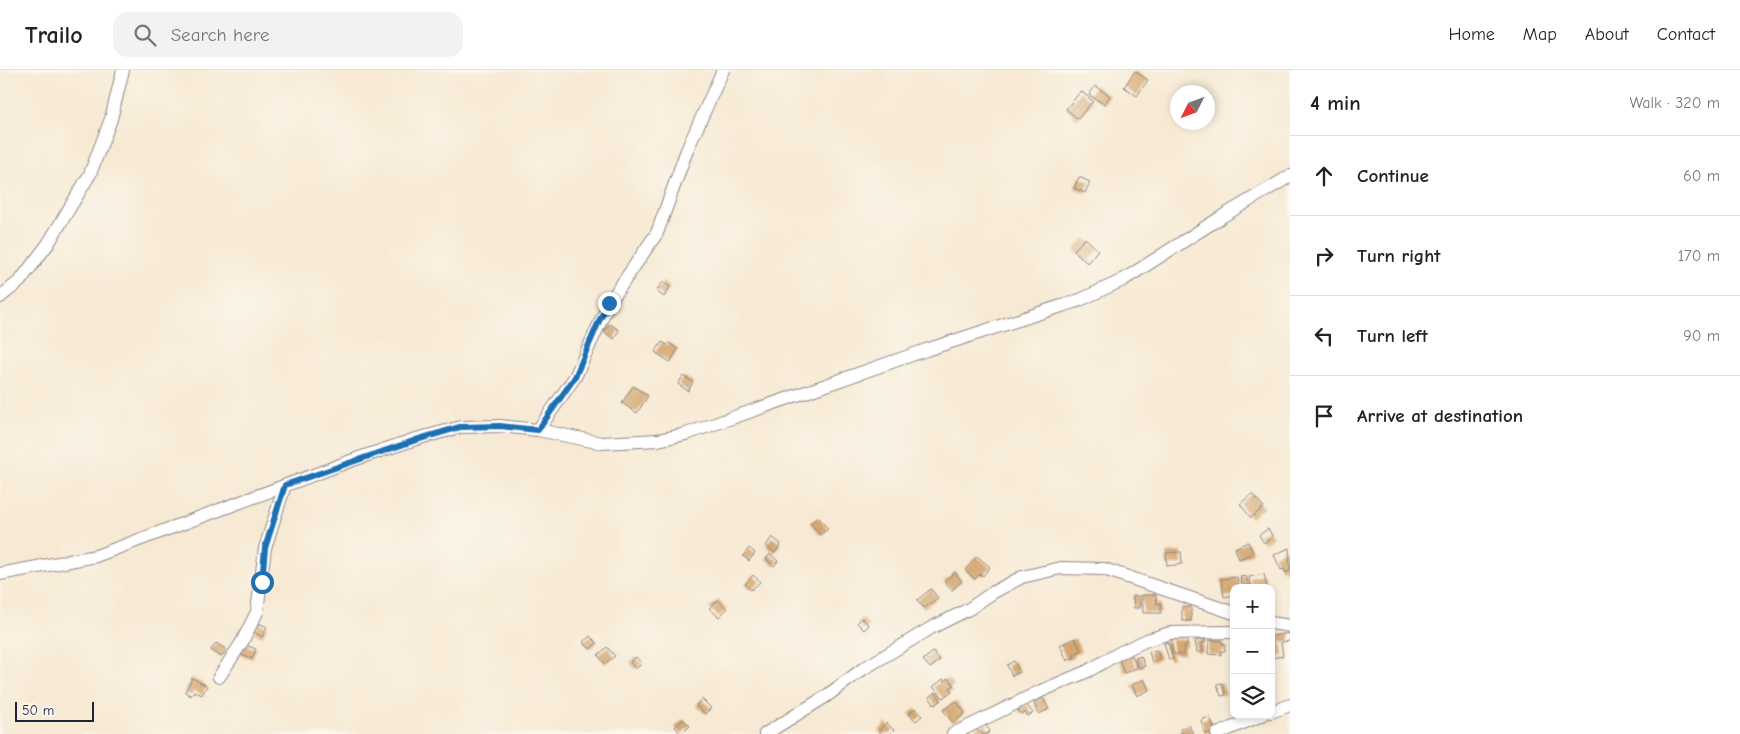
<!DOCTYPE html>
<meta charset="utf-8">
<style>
:root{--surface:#fff;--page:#f2f2f2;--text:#222;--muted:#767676;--line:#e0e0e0}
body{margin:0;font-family:"Comic Neue",sans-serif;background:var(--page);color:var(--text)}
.controls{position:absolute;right:15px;bottom:15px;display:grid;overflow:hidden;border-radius:10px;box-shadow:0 2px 8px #0003}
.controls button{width:45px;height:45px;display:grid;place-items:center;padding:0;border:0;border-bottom:1px solid var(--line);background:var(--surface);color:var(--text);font:25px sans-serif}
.compass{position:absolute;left:1170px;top:15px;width:45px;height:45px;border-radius:50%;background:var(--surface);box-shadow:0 2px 8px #0003;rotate:228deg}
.scale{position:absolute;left:15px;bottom:12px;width:79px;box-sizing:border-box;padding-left:5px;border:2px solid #22223b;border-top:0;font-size:14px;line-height:18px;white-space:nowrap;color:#22223b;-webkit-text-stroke:4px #fbf7ec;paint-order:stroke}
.stop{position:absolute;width:15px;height:15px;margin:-11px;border:4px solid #1f6fb2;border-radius:50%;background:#fff}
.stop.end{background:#1f6fb2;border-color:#fff;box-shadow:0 1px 5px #0008}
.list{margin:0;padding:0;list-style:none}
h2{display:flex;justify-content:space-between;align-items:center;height:65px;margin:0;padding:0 20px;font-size:21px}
h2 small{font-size:16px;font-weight:400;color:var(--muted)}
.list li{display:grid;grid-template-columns:32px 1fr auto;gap:15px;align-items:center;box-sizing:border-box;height:80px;padding:0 20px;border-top:1px solid var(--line)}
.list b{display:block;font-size:19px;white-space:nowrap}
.list em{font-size:16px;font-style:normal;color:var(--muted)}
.icon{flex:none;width:28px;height:28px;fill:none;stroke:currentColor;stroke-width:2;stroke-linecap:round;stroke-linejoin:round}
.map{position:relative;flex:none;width:1290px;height:664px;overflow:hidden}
header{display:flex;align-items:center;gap:30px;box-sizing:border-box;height:70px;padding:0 25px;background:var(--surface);border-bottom:1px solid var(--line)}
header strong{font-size:24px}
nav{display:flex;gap:28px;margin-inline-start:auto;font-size:18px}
.search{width:350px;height:45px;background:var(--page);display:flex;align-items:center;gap:12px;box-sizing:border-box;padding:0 18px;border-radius:15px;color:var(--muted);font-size:19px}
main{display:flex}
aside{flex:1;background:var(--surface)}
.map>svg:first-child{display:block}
.building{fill:#d4a770}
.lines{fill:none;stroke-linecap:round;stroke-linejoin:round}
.minor-casing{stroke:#8c8687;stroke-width:14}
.minor{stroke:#fff;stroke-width:12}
.route{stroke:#1f6fb2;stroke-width:6}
</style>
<header>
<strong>Trailo</strong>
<div class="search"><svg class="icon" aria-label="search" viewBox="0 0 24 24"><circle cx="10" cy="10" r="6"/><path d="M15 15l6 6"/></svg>Search here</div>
<nav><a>Home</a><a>Map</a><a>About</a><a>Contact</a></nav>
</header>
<main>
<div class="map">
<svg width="1290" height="664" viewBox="0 0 1290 664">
<rect width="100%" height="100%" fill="#fbf7ec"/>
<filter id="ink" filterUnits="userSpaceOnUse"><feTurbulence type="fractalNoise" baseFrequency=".02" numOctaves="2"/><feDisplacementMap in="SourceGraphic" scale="10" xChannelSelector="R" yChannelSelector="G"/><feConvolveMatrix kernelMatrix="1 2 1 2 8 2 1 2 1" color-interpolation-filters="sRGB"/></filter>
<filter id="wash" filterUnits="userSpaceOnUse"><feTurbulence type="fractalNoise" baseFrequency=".0096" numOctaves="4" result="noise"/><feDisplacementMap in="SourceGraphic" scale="20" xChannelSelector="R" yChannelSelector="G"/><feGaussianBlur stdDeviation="1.12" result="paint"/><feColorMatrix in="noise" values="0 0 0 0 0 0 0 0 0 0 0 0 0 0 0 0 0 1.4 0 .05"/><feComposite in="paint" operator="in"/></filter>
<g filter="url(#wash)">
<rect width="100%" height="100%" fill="#f7e9d3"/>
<g id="blocks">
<g class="building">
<path d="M1135,1L1148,10L1137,26L1124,17Z"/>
<path d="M1095,16L1110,26L1104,34L1089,25Z"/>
<path d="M1081,21L1093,31L1078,49L1066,39Z"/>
<path d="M1079,107L1090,112L1085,123L1074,118Z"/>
<path d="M1085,168L1098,180L1087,193L1074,180Z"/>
<path d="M663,212L670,217L664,227L656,221Z"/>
<path d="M610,254L619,260L614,269L604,262Z"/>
<path d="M662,272L667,275L669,273L678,279L670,292L655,282Z"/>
<path d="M683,306L693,312L688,321L678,314Z"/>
<path d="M633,316L648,326L637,343L622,333Z"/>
<path d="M1252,424L1264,437L1251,448L1240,434Z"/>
<path d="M818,447L828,459L820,465L810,453Z"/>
<path d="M1268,459L1273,467L1264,473L1259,465Z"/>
<path d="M772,467L781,474L775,483L766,476Z"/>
<path d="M1248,472L1253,483L1239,489L1235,478Z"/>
<path d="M749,478L755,483L749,491L743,486Z"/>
<path d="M1289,478L1290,501L1286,503L1284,499L1281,500L1274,485Z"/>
<path d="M1181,482L1182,494L1167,496L1166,483Z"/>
<path d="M770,484L778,491L774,496L766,489Z"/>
<path d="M977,486L990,497L983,506L980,504L975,509L965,500Z"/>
<path d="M955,502L962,511L952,520L944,511Z"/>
<path d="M1264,504L1267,518H1252L1249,507Z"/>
<path d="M753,505L760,512L751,520L745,514Z"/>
<path d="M1246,506L1250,518H1243L1240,507Z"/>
<path d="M1237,507L1239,518H1234V525L1224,527L1221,509Z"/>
<path d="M931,519L938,528L924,538L917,530Z"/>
<path d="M1142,525H1156L1157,534L1161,533V543H1143Z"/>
<path d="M1133,526H1140V538H1134Z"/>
<path d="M718,530L727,539L719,547L709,538Z"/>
<rect x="1182" y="537" width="9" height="14"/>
<path d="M862,548L869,555L864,560L857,553Z"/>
<path d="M259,553L267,557L262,567L254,562Z"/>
<path d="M1290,563V571L1281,572L1283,586L1271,588V566Z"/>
<path d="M590,566L597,573L590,579L583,572Z"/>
<path d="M1075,568L1081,581L1074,585L1075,587L1067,591L1060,575Z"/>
<path d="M1187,569V576H1184V584H1173L1171,570Z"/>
<path d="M1205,569V573H1202L1203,582H1197L1195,571Z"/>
<path d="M1209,570L1222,571V574H1225V581H1221V585L1208,584Z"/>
<path d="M1168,572L1173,589L1169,590L1164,573Z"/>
<path d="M216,573L227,580L221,587L211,580Z"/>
<path d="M243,574L256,579L252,589L239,584Z"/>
<path d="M607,577L615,586L605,594L598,585Z"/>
<path d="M1157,580L1160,589L1152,592L1149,582Z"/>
<path d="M933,582L940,590L930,598L923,590Z"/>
<path d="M1132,585L1137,598L1124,603L1119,589Z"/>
<path d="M1141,586L1145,596L1139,598L1135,588Z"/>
<path d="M636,587L642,594L635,599L630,592Z"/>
<path d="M1014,591L1020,602L1012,606L1007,595Z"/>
<path d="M192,608L207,616L202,625L194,621L191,626L185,622Z"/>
<path d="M948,608L954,615L950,618L952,621L943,628L933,617L943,609L944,611Z"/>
<path d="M1144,609L1149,620L1137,626L1132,615Z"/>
<path d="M1222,613L1226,625L1221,626L1217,614Z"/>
<path d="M935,622L941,630L935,635L929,627Z"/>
<path d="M1043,628L1049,639L1039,644L1034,633Z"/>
<path d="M702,629L711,638L705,644L696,635Z"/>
<path d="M956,631L965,643L953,653L943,640Z"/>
<path d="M1026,634L1033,643L1028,646L1025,642L1022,645L1018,640Z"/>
<path d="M915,638L922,646L916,651L909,644Z"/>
<path d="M1210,647L1215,661L1205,664L1201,650Z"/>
<path d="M683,649L690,656L681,664L675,657Z"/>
<path d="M886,653L894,660L890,664H881L879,661Z"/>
<path d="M990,653L986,656L990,661L987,664H981L975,658Z"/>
<path d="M1189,655L1193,664H1182L1180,659Z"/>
</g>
</g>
</g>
<g filter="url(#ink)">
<use href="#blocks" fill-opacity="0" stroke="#8c8687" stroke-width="1"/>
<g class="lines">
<defs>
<g id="minor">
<path d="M0,227L20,211L48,174L90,104L111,49L123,0"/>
<path d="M538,360L575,307L609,233L657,163L687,80L723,0"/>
<path d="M0,504L96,486L356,389L416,369L461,357L500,356L538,360L602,373L658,370L686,364L926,280L1080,230L1123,210L1223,146L1290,106"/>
<path d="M1271,553L1290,556"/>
<path d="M219,607L242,572L257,542L265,478L285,415"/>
<path d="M1271,642L1290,635"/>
<path d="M765,664L825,627L863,599L931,558L969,539L992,523L1022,507L1061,498L1104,499L1234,543"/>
<path d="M953,664L1041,621L1088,601L1121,582L1147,570L1170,563L1234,562"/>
<path d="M1217,664L1262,645"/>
</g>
</defs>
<use href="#minor" class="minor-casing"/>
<use href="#minor" class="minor"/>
</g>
</g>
<g class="lines" filter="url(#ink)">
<path class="route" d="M262,512L265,478L285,415L416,370L460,357L500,356L538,360L575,307L600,249L609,233"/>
</g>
</svg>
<div class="controls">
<button>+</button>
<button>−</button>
<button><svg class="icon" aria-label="layers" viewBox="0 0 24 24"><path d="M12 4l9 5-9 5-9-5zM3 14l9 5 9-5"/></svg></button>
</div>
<svg class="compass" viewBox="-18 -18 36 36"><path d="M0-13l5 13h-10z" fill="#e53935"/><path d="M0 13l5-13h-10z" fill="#767676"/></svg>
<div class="scale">50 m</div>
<div class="stop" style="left:262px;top:512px"></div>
<div class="stop end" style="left:609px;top:233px"></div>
</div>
<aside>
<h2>4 min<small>Walk · 320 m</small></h2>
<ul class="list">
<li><svg class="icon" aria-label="ahead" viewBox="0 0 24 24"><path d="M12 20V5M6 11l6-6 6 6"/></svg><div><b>Continue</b></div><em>60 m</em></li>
<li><svg class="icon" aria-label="right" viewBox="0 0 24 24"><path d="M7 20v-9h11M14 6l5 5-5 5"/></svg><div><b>Turn right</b></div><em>170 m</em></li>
<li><svg class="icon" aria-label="left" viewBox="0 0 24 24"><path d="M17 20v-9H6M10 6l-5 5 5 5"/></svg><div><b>Turn left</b></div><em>90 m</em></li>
<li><svg class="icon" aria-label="arrive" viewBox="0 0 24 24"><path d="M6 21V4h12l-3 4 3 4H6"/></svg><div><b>Arrive at destination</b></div></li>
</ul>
</aside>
</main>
